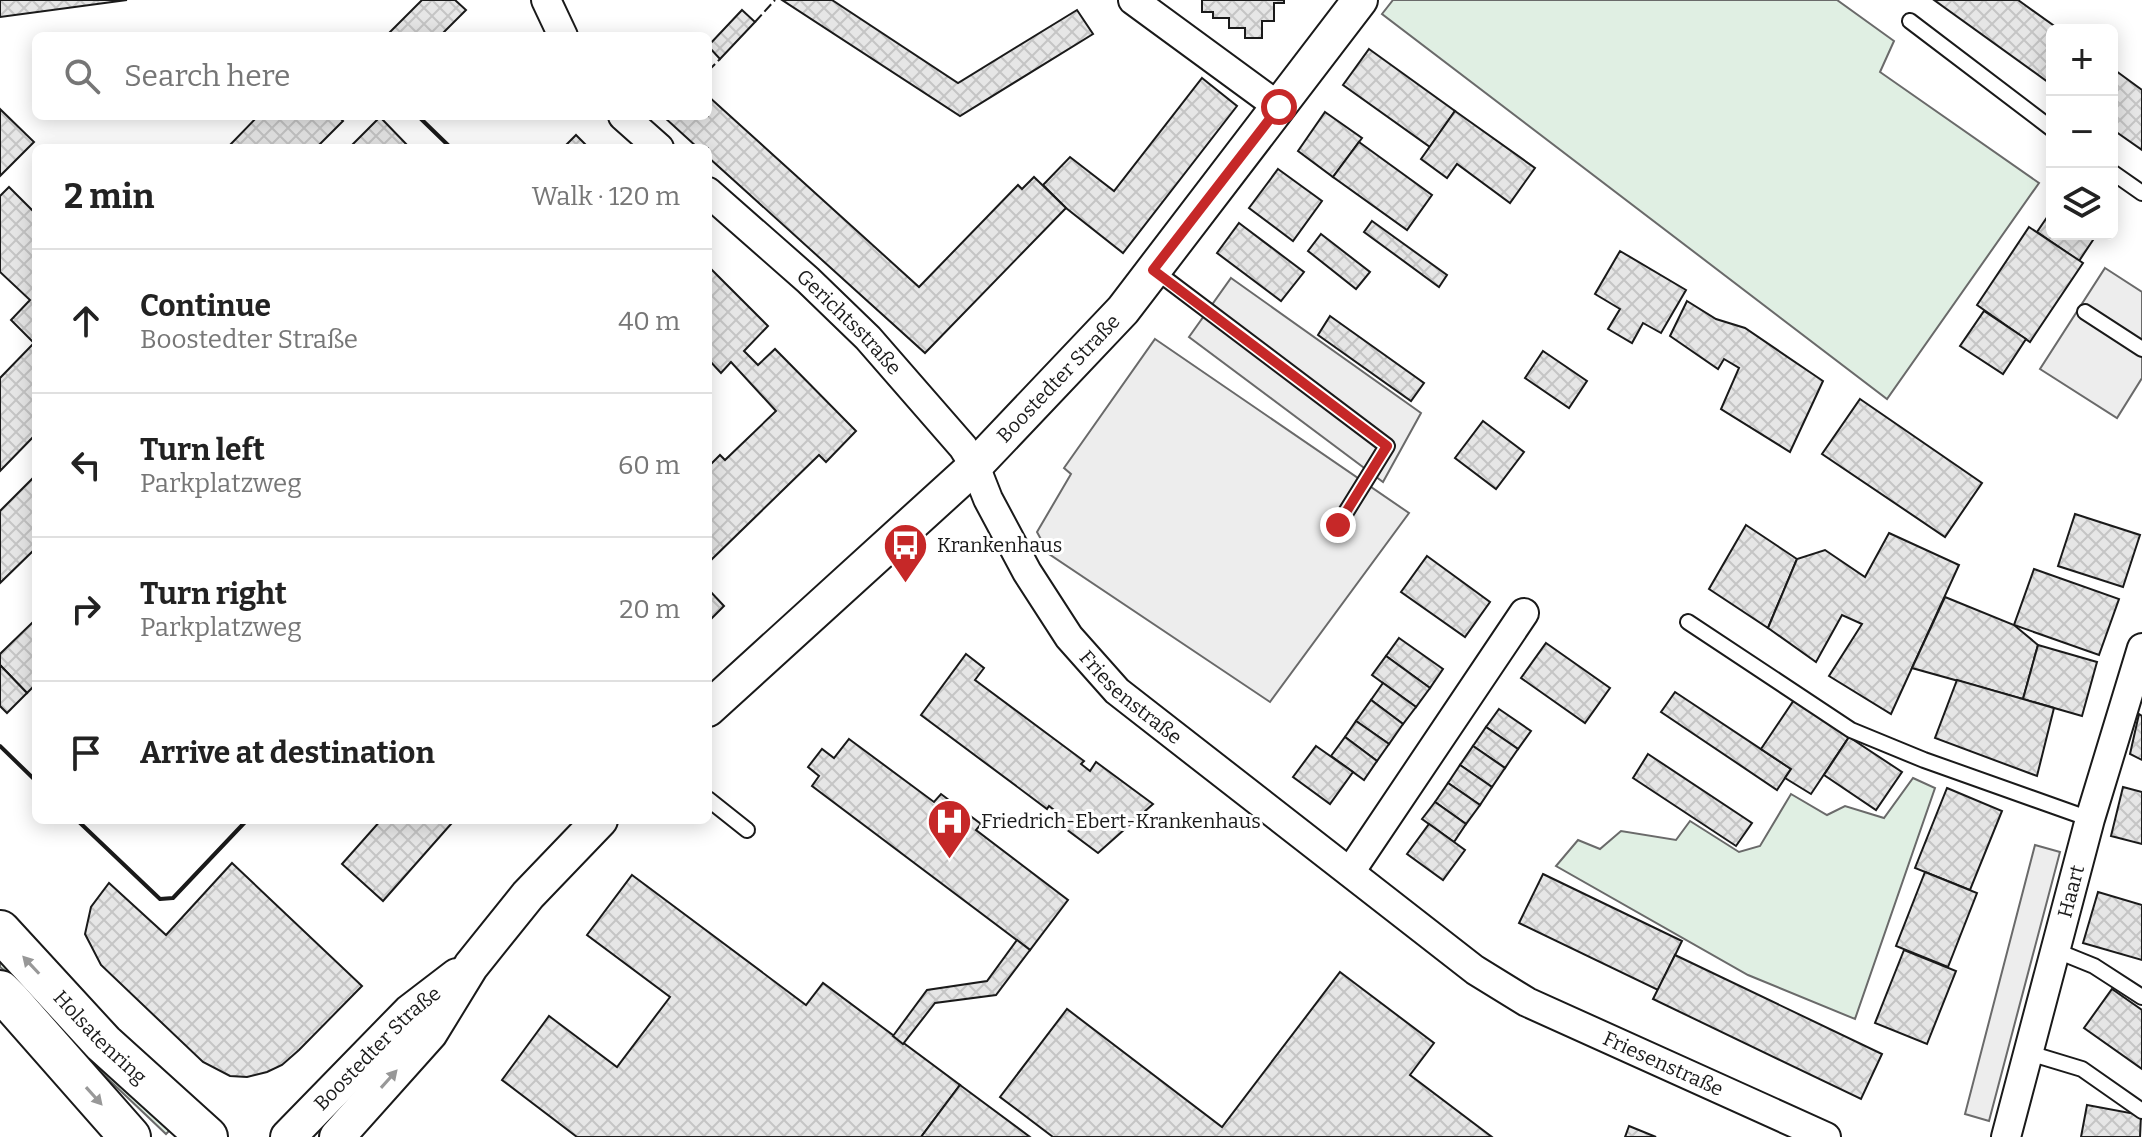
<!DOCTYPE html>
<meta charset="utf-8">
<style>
:root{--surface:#fff;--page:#f2f2f2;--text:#222;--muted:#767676;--line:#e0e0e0}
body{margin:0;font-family:Bitter,serif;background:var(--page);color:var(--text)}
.controls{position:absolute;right:24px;top:24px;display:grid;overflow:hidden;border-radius:12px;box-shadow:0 4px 20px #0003}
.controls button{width:72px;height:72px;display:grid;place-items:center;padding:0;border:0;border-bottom:2px solid var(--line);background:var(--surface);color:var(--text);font:40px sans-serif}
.stop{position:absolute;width:24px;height:24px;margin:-18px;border:6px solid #c62828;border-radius:50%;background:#fff}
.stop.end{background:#c62828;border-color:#fff;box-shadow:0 2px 8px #0008}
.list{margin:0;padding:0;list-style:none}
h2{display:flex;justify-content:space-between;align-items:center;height:104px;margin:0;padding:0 32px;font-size:34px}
h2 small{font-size:26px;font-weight:400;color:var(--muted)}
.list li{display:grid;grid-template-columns:52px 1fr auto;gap:24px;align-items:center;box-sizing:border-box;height:144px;padding:0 32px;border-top:2px solid var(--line)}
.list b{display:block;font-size:30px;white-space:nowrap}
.list p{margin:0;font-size:26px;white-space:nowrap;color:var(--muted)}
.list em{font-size:26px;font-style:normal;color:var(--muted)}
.icon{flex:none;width:44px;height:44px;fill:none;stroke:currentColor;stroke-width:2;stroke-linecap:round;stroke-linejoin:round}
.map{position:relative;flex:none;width:2142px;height:1137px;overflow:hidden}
.search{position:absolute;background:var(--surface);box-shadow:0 4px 20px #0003;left:32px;top:32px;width:680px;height:88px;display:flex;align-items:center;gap:20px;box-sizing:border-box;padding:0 28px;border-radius:12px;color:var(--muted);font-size:30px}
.panel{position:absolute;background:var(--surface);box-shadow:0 4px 20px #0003;left:32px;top:144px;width:680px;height:680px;border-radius:12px}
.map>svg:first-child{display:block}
.grass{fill:url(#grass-tufts);stroke:#6a6a6a;stroke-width:2}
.green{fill:#e0efe3;stroke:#6a6a6a;stroke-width:2}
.parking{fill:#ededed;stroke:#6a6a6a;stroke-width:2}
.building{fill:url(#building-cross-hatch);stroke:#1a1a1a;stroke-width:2}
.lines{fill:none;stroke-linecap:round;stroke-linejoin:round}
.service-casing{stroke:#1a1a1a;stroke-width:18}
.minor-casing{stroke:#1a1a1a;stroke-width:32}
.tertiary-casing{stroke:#1a1a1a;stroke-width:38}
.secondary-casing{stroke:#1a1a1a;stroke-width:44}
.service{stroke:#fff;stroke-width:14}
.minor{stroke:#fff;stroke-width:28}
.tertiary{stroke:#fff;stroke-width:34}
.secondary{stroke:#fff;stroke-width:40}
.fence{stroke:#1a1a1a;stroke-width:2;stroke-dasharray:10 4;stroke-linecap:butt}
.wall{stroke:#1a1a1a;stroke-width:4}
.oneway{fill:#989898}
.route{stroke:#c62828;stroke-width:10}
.labels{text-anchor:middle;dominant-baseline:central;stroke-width:6;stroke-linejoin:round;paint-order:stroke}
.street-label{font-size:20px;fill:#1a1a1a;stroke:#fff}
.poi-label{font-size:20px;fill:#1a1a1a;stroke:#fff;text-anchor:start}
</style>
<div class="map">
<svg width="2142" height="1137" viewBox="0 0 2142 1137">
<defs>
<pattern id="grass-tufts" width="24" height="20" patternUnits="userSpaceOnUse" patternTransform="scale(2)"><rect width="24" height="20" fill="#e0efe3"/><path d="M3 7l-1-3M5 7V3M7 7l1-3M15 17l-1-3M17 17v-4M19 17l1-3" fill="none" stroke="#c0ccc2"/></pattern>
<pattern id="building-cross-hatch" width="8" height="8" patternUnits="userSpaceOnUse" patternTransform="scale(2)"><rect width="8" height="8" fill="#e6e6e6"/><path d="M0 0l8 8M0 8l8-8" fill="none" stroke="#c5c5c5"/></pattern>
</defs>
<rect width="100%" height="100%" fill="#fff"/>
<path class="grass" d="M0,956L175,1125L166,1134L86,1058L17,982L0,967Z"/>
<g class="green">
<path d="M1393,0H1837L1894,41L1880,72L2039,183L1887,399L1382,14Z"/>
<path d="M1913,778L1935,788L1855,1019L1748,975L1556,866L1578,840L1600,849L1621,831L1676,840L1690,821L1739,852L1760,846L1791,794L1827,815L1845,806L1884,818Z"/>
</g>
<g class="parking">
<path d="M2105,268L2142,292V378L2117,418L2040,369Z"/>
<path d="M1231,278L1421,413L1383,482L1189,337Z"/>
<path d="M1155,339L1409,513L1270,702L1049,554L1037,532L1071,474L1064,468Z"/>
<path d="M2035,845L2060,852L1989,1121L1965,1114Z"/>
</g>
<g class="building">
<path d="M0,0H127L0,17Z"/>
<path d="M422,0H455L466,10L440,36H386Z"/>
<path d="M782,0H832L958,83L1077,10L1093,34L960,116Z"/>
<path d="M1202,0H1284V3H1274V21H1262V38H1245V28H1229V18H1213V12H1202Z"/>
<path d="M1934,0H2018L2060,30H2052V85Z"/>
<path d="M742,10L755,22L720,59L708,46Z"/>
<path d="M1369,49L1455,111L1430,147L1343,85Z"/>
<path d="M2112,68L2142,90V150L2112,129Z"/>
<path d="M1202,78L1237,106L1123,253L1066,208L1043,185L1070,157L1114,191Z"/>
<path d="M708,96L919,287L1018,185L1022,189L1034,177L1066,208L925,353L708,157V148H698L664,117L708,116Z"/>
<path d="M0,109L34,142L0,176Z"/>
<path d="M1455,111L1535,168L1510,203L1457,164L1447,178L1421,159Z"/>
<path d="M1325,112L1362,138L1333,177L1298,151Z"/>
<path d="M258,116H338L343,121L316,148H227Z"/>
<path d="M380,117L410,148H349Z"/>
<path d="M576,135L589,148H563Z"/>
<path d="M1359,142L1432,195L1407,230L1333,177Z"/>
<path d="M1278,169L1322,201L1293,241L1249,208Z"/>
<path d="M9,187L36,214V434L0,471V378L34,343L11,320L30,300L0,272V196Z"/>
<path d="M2052,210V234H2097L2079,261L2037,232Z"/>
<path d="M1372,221L1447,275L1439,287L1364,232Z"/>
<path d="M1239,223L1304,272L1281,301L1217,253Z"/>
<path d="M2029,227L2083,263L2030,342L1977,305Z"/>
<path d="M1321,234L1370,272L1356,289L1308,251Z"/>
<path d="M1620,251L1686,290L1661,333L1643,323L1632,343L1608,329L1620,309L1595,294Z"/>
<path d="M708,266L768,326L744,351L758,365L775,349L856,431L826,462L819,455L710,561L708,559V467L720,455L725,460L776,411L731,362L721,373L708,359Z"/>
<path d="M1687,301L1716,319L1745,328L1823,381L1790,452L1721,409L1739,368L1724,359L1718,369L1670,336Z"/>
<path d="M1984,311L2026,339L2003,374L1960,346Z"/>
<path d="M1330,316L1424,383L1411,401L1318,335Z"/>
<path d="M1543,351L1587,381L1569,408L1525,378Z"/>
<path d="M1860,399L1982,483L1945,537L1822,454Z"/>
<path d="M1483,421L1524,452L1496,489L1455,458Z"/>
<path d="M36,475V548L0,583V511Z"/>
<path d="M2075,514L2140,535L2123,587L2058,566Z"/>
<path d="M1746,525L1797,559L1768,628L1709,589Z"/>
<path d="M1889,533L1959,565L1891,714L1829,676L1862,624L1842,615L1816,662L1768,628L1797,559L1825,550L1865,577Z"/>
<path d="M1427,556L1490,602L1465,637L1401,592Z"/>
<path d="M2034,569L2119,599L2099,655L2014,625Z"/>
<path d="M708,589L724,606L708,622Z"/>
<path d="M1945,597L2014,625L2038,645L2023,699L1912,668Z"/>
<path d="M36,619V684L27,693L0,665V654Z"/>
<path d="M1399,638L1443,669L1430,688L1386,656Z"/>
<path d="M1546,643L1610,688L1585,723L1521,678Z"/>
<path d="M2038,645L2097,662L2082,716L2023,699Z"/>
<path d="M966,654L984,668L975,680L1084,761L1081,764L1090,771L1096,762L1153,804L1098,853L1054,820L1059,814L1049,806L1047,809L921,715Z"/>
<path d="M1386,656L1430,688L1416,707L1372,675Z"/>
<path d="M0,665L27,693L7,713L0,706Z"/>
<path d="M1957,680L2054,708L2037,776L1935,738Z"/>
<path d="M1383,683L1416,707L1403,724L1371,700Z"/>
<path d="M1675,692L1791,769L1777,790L1661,712Z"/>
<path d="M1371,700L1403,724L1389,744L1356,721Z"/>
<path d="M1794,700L1849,737L1811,794L1785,778L1791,769L1761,749Z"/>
<path d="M1499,709L1531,731L1518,749L1486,727Z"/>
<path d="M2139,714L2142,716V760L2130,754Z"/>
<path d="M1356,721L1389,744L1377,761L1345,737Z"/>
<path d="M1486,727L1518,749L1505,768L1473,746Z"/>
<path d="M1345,737L1377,761L1364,780L1331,756Z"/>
<path d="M1849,737L1902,772L1876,810L1824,775Z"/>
<path d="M849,739L934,802L941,794L981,824L976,830L1068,900L1030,950L812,786L819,776L808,767L822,749L834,758Z"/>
<path d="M1316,746L1353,772L1330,804L1293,777Z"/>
<path d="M1473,746L1505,768L1492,787L1460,765Z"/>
<path d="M1648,754L1752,823L1736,846L1633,778Z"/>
<path d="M1460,765L1492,787L1480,805L1448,783Z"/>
<path d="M1448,783L1480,805L1466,824L1435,802Z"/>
<path d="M2123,787L2142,792V844L2111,836Z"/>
<path d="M1947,788L2002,811L1970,890L1915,868Z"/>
<path d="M1435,802L1466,824L1454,842L1422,819Z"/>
<path d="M381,820H447L451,824L383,901L342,864Z"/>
<path d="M1429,824L1465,850L1443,880L1407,854Z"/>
<path d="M232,863L362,986L299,1050L282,1065L267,1072L247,1077L230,1076L203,1062L101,965L85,934L91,907L109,883L166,935Z"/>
<path d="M1925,872L1977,893L1948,967L1896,946Z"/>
<path d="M1543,874L1682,941L1658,990L1519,923Z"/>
<path d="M632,875L806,1005L823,983L960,1085L921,1137H577L502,1080L549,1016L617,1067L670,997L587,935Z"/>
<path d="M2098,892L2142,905V960L2083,943Z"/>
<path d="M1017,940L1030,950L996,995L935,1003L903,1044L893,1036L927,990L987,981Z"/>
<path d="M1904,950L1956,971L1927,1044L1875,1023Z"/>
<path d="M1675,955L1882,1054L1861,1099L1653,999Z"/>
<path d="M1340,972L1434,1043L1410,1075L1492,1137H1053L1000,1097L1067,1009L1222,1127Z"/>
<path d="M2112,989L2142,1010V1069L2084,1028Z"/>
<path d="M960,1085L1030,1137H921Z"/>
<path d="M2087,1105L2141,1115L2140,1137H2081Z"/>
<path d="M1629,1126L1656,1137H1625Z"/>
</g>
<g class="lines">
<defs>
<g id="service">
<path d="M1910,21L2052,129"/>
<path d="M2112,172L2142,193"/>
<path d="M1154,270L1387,446L1338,525"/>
<path d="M2085,312L2142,349"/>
<path d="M1688,622L1851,730L1924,760L2090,819"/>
<path d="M708,799L747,830"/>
<path d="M2057,951L2094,966L2142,997"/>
<path d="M2029,1053L2082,1069L2142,1111"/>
</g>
<g id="minor">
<path d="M546,0L563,36"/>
<path d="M1133,0L1279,107"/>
<path d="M623,116L659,148"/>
<path id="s1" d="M708,192L808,280L868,338L963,447L975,466L988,499L1027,572L1069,637L1117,691L1475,970L1527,1002L1826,1137"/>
<path d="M1350,872L1524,613"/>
<path id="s2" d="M2006,1137L2090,819L2142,648"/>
</g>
<g id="tertiary">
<path id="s3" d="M708,709L975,466L1123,310L1360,0"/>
<path id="s4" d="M288,1137L410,1012L457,976"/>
<path d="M337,1137L430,1033L471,966L528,895L600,820"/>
</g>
<g id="secondary">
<path id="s5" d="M0,931L103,1043L207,1137"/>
<path d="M0,991L11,1002L130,1137"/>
</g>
</defs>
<use href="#service" class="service-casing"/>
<use href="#minor" class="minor-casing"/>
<use href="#tertiary" class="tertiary-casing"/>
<use href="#secondary" class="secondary-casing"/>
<use href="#service" class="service"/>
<use href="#minor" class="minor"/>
<use href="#tertiary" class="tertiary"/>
<use href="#secondary" class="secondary"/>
<g class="fence">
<path d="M755,22L775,0"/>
<path d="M708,71L720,59"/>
</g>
<g class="wall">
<path d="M418,116L451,148"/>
<path d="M0,746L36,781"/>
<path d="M77,820L160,899L173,898L247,820"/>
</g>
</g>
<defs><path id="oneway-solid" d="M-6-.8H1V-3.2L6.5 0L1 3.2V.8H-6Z" transform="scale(2)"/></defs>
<g class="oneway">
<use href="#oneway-solid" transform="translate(31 965) rotate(-133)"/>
<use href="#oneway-solid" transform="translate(389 1079) rotate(-48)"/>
<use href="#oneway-solid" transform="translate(94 1096) rotate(48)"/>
</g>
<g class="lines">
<path class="route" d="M1279,107L1153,270L1387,446L1338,525"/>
</g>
<defs>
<symbol id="bus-pin" viewBox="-11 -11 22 30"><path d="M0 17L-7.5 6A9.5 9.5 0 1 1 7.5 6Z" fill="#c62828" stroke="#fff"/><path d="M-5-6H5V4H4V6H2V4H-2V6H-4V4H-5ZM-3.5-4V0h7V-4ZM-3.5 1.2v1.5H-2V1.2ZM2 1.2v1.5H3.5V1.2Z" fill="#fff"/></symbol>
<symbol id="hospital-pin" viewBox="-11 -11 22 30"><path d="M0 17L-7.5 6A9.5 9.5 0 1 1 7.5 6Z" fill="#c62828" stroke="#fff"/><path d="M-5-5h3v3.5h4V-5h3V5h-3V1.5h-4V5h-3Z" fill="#fff"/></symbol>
</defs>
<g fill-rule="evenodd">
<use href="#bus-pin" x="880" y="520" width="51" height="69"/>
<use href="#hospital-pin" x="924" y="796" width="51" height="69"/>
</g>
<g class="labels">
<g class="street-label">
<text stroke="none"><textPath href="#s1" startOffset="192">Gerichtsstraße</textPath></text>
<text stroke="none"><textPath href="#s3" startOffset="482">Boostedter Straße</textPath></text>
<text stroke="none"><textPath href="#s1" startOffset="666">Friesenstraße</textPath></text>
<text stroke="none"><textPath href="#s2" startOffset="254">Haart</textPath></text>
<text stroke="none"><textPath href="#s5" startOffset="146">Holsatenring</textPath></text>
<text stroke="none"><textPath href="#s4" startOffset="126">Boostedter Straße</textPath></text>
<text stroke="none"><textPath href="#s1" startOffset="1316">Friesenstraße</textPath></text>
</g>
<g class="poi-label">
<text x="937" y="545">Krankenhaus</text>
<text x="981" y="821">Friedrich-Ebert-Krankenhaus</text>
</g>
</g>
</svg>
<div class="controls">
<button>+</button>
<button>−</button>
<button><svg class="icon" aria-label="layers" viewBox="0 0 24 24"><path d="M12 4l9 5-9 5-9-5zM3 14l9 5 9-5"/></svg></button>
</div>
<div class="stop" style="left:1279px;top:107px"></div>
<div class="stop end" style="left:1338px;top:525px"></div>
<div class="search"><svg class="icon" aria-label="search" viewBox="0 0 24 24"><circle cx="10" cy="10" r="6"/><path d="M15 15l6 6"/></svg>Search here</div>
<section class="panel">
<h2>2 min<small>Walk · 120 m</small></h2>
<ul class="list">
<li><svg class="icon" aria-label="ahead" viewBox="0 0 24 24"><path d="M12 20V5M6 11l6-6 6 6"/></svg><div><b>Continue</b><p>Boostedter Straße</p></div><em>40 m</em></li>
<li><svg class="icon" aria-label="left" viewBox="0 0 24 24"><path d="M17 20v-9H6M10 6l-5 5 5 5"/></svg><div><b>Turn left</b><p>Parkplatzweg</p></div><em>60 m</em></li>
<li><svg class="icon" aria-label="right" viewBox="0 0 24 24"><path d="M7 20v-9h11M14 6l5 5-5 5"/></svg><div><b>Turn right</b><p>Parkplatzweg</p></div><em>20 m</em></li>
<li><svg class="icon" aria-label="arrive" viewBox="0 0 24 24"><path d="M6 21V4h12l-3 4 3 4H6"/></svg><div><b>Arrive at destination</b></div></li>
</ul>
</section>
</div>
